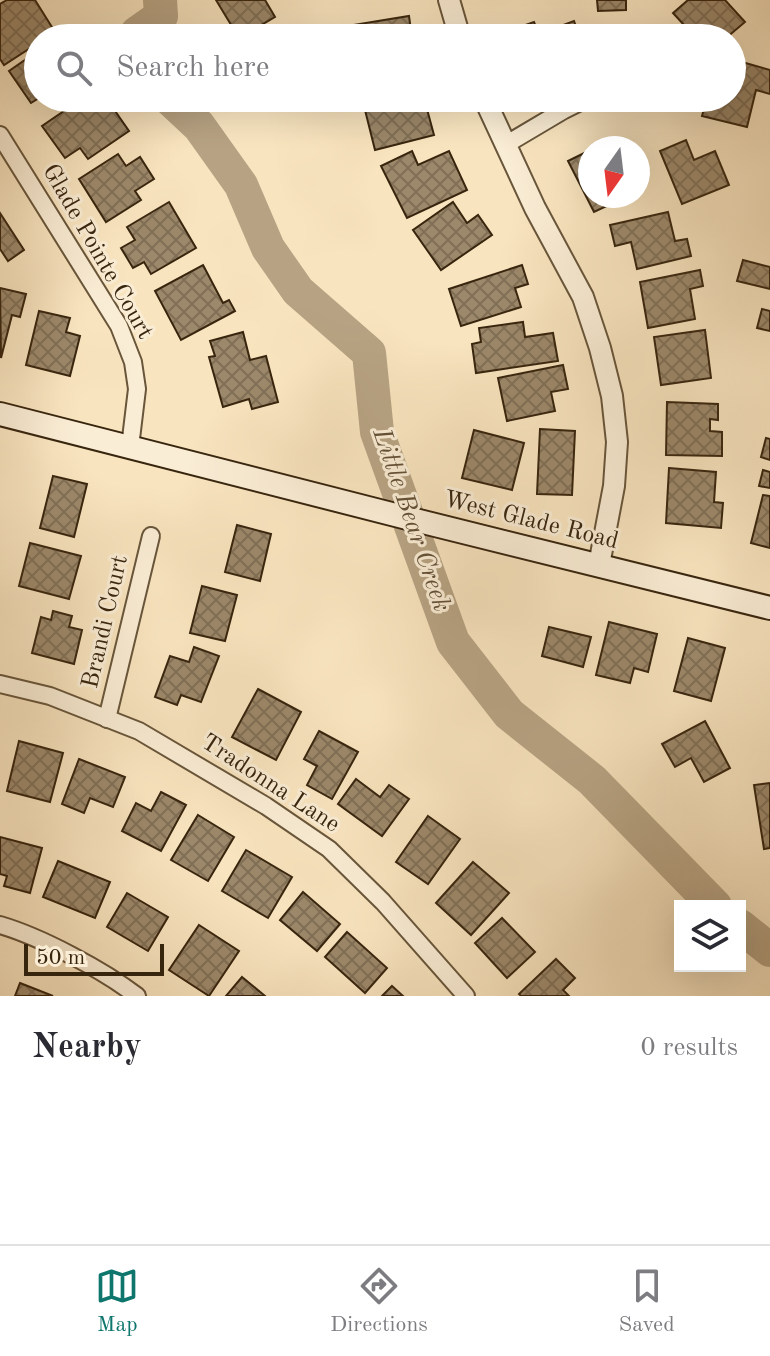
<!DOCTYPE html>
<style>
:root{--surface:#fff;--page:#f2f2f3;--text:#2b2b33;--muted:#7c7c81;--line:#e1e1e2;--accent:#0f766e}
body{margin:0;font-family:"Old Standard TT",serif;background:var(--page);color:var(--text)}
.controls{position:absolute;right:24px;bottom:24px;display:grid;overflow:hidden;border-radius:0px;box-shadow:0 8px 32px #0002}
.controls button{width:72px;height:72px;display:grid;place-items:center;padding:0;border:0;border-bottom:2px solid var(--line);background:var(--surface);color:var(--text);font:40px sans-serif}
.compass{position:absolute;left:578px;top:136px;width:72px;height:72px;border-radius:50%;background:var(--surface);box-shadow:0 8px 32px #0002;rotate:194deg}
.scale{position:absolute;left:24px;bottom:20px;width:140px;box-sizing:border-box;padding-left:8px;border:4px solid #38250e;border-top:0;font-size:22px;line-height:28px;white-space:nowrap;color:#38250e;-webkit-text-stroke:6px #faedd5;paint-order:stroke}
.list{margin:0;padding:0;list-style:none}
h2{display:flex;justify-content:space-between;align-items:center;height:104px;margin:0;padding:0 32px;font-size:34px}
h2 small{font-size:26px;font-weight:400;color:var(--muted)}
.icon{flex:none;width:44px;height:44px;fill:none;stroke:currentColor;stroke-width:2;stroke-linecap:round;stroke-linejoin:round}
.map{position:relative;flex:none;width:770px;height:996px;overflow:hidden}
.search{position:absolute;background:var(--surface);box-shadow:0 8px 32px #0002;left:24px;right:24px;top:24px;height:88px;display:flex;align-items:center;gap:20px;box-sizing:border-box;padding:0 28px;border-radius:44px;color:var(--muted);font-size:30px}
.sheet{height:248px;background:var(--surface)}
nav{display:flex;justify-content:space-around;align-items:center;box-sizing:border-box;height:112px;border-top:2px solid var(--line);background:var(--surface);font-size:22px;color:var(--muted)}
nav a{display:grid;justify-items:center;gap:4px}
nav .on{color:var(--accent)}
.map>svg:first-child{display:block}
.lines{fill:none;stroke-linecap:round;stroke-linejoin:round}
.river{stroke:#b7a383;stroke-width:34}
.building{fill:url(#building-cross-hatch);stroke:#38250e;stroke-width:2}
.minor-casing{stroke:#68553a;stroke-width:20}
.tertiary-casing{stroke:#68553a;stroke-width:24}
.secondary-casing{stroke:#38250e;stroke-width:26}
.minor{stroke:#faedd5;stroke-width:16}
.tertiary{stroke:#faedd5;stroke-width:20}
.secondary{stroke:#faedd5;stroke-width:22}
.labels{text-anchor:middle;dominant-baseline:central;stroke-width:6;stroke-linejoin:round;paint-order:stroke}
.street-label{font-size:24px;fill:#38250e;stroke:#faedd5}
.water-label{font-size:26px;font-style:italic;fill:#645137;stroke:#faedd5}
</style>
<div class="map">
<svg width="770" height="996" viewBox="0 0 770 996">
<defs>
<pattern id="building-cross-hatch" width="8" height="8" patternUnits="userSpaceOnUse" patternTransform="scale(2)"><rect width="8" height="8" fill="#9c886a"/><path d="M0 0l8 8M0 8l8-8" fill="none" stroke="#806f56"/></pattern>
</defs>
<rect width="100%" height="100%" fill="#f8e4bf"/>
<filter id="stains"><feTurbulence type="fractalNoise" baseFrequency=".0025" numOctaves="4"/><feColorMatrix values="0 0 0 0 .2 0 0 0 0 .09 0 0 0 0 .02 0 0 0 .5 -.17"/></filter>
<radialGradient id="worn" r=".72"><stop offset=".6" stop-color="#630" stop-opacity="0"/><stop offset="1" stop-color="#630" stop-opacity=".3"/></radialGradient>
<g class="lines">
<g class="river">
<path d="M136,38L137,33L161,16L160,0"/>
<path d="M169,98L199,126L241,185L268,248L298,291L369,353L377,432L453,642L509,714L592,780L715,906"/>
<path d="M740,926L770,950"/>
</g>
</g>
<g class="building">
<path d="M7,0H35L55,32L46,38H38V43L4,65L0,59V4Z"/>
<path d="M216,0H265L275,17L239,38Z"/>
<path d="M597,0H626V10L598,11Z"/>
<path d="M688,0H725L745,22L726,38H696L673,13Z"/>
<path d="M409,16L412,38H348L347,26Z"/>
<path d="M574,21L580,38H507L505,32L534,22L539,34Z"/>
<path d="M279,30L325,36V38H278Z"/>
<path d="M38,51L39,98L31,103L9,71Z"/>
<path d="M742,62L770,70V94L756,90L747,127L702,116L707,98H732V74L738,76Z"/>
<path d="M83,98H106L129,131L88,159L80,148L65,158L42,126Z"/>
<path d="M362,98H424L434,135L375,150Z"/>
<path d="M686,140L694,160L715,151L729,185L682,204L660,151Z"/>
<path d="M590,150V196H628L594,212L568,161Z"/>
<path d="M412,151L418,165L449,151L467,190L407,218L381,166Z"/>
<path d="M118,154L126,166L140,157L154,179L135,191L141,200L106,222L79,179Z"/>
<path d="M169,202L196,248L151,274L144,262L133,268L121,248L135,240L127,227Z"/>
<path d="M453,202L467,223L478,215L492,235L441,270L413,230Z"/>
<path d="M668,212L675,241L687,239L691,256L637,269L631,242L615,246L610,225Z"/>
<path d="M0,213L24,250L8,261L0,249Z"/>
<path d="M743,260L770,267V289L737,281Z"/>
<path d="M203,265L223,303L229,300L235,311L181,340L155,291Z"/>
<path d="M522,265L528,284L515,288L521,307L461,326L449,289Z"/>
<path d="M700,270L703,286L690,289L695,319L648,328L640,282Z"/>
<path d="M0,288L26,294L20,317L12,315L1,358Z"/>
<path d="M762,309L770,311V331L757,328Z"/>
<path d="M39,311L70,318L66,332L80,336L70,376L26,365Z"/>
<path d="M523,322L525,337L553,333L558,361L476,373L472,344L481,342L479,328Z"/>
<path d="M705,330L711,378L661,385L654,337Z"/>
<path d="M243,332L250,360L266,356L278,402L252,409L249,399L223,407L209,357L215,356L210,341Z"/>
<path d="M563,365L568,389L551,392L555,411L507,421L498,378Z"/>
<path d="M667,402L718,404V420L710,419V431L722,432V456L666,455Z"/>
<path d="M540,429L575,431L572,495L537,494Z"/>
<path d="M474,430L524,443L512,490L462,478Z"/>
<path d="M766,438L770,439V460L761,457Z"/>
<path d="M669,468L716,472L714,502L723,503L721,528L666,523Z"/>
<path d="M763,470L770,472V488L759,486Z"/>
<path d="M53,476L87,484L74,537L40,528Z"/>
<path d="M763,495L770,496V548L751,543Z"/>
<path d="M237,525L271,534L260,581L225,572Z"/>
<path d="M30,543L81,556L69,599L19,586Z"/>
<path d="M202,586L237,595L225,641L190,633Z"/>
<path d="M53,611L72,616L69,627L82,630L74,664L32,653L41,617L51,620Z"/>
<path d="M609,622L657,634L648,672L634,668L630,683L596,675Z"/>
<path d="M549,627L591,637L583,667L542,656Z"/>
<path d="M688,638L725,648L711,701L674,691Z"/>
<path d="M194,647L219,656L201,702L181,695L177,705L155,697L170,656L189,662Z"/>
<path d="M258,689L301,712L276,760L232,737Z"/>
<path d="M705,721L730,768L704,782L691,758L675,767L662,744Z"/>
<path d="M319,731L358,752L332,799L307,785L317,766L304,759Z"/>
<path d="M19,741L63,753L50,802L7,791Z"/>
<path d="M79,759L125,777L113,807L90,798L84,813L62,804Z"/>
<path d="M356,779L380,797L389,785L409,799L382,836L338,804Z"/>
<path d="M770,783V848L764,849L754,785Z"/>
<path d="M161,792L186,805L161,851L122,831L136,803L151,811Z"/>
<path d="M198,815L234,837L208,881L171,860Z"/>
<path d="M428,816L460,839L428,884L396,862Z"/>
<path d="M0,837L42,848L30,893L4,886L7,876L0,874Z"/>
<path d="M246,850L292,877L268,918L222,891Z"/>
<path d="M58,861L110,882L95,918L43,897Z"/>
<path d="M473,862L509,893L471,935L436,903Z"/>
<path d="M303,892L340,924L317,951L280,920Z"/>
<path d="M127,893L168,917L148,951L107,927Z"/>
<path d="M502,918L535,952L507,978L475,943Z"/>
<path d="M199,925L239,951L209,996L169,970Z"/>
<path d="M347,932L387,968L365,993L325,957Z"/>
<path d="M556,959L575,978L563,990L569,996H521L519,994Z"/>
<path d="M242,977L265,996H226Z"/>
<path d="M20,983L53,996H15Z"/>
<path d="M392,986L403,996H382Z"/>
</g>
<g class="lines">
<defs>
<g id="minor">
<path d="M0,135L119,326L133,362L137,389L130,447"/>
<path d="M505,145L564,110L588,98"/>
<path d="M0,684L50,696L139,731L266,806L329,849L383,902L466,996"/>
<path d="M107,719L151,536"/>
<path d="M0,925C41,937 103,970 137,996"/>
</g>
<g id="tertiary">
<path d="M449,0L460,38"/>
<path d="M484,98L535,208L583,297L600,348L612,396L617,442L614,486L599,565"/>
</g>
<path id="secondary" d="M0,414L415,520L770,608"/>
</defs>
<use href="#minor" class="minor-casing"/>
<use href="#tertiary" class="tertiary-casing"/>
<use href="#secondary" class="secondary-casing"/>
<use href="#minor" class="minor"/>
<use href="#tertiary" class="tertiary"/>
<use href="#secondary" class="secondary"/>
</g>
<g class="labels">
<g class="street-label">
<text transform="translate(97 252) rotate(60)">Glade Pointe Court</text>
<text transform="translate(531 521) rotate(14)">West Glade Road</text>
<text transform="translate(106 622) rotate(-77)">Brandi Court</text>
<text transform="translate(270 784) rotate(33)">Tradonna Lane</text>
</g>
<g class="water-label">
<text transform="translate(411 520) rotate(71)">Little Bear Creek</text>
</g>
</g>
<rect width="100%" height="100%" filter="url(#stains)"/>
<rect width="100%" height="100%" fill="url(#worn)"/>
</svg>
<div class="controls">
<button><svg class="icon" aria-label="layers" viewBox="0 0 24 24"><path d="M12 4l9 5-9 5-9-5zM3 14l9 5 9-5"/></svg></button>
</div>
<svg class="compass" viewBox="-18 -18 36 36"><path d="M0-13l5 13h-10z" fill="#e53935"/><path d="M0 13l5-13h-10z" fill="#7c7c81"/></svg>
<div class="scale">50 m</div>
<div class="search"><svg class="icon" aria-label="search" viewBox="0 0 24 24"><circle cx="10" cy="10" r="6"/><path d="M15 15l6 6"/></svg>Search here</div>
</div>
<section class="sheet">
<h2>Nearby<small>0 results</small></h2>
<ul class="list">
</ul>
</section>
<nav>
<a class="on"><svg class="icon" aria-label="map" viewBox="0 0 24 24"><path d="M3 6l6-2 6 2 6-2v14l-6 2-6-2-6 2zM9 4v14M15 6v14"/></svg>Map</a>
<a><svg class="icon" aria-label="directions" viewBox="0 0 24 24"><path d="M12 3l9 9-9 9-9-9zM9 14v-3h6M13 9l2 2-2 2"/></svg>Directions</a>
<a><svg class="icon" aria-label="saved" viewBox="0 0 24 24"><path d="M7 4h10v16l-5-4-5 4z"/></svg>Saved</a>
</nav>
